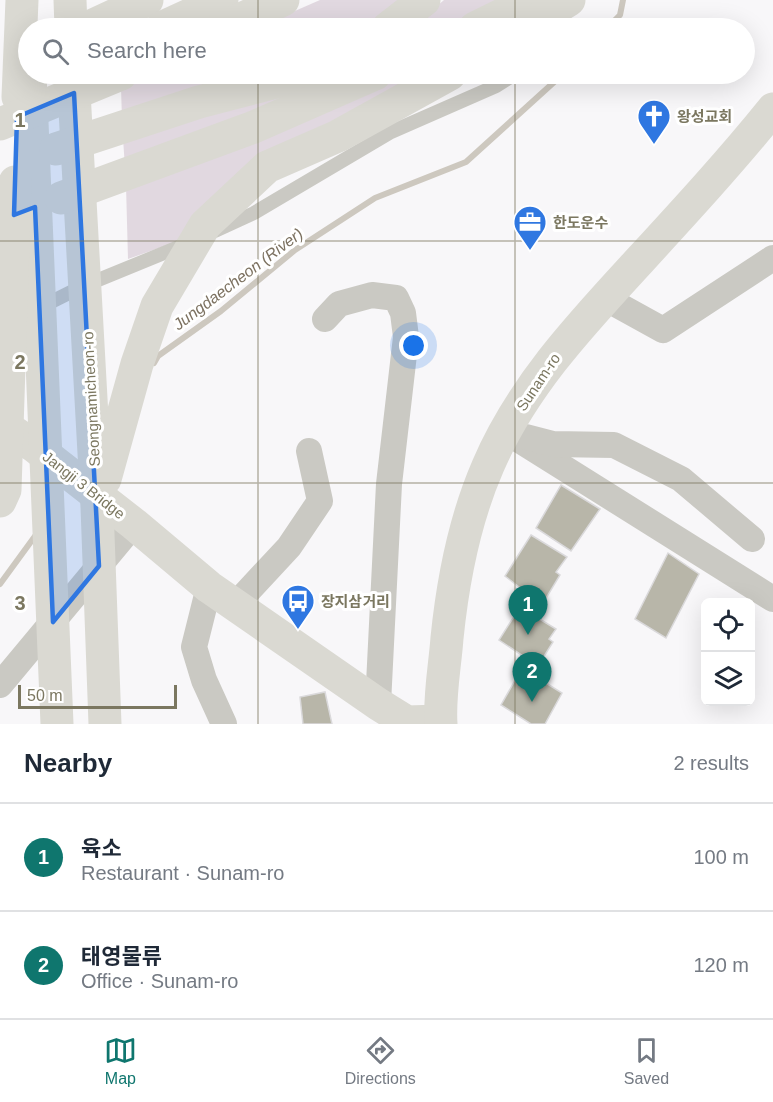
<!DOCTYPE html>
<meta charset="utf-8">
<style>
:root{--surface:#fff;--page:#f2f2f3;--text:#1f2937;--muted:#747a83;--line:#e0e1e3;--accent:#0f766e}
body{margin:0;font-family:Helvetica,"Noto Sans KR",sans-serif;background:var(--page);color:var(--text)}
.controls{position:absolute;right:18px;bottom:18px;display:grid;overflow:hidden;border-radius:9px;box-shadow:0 6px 24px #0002}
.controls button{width:54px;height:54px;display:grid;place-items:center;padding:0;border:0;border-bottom:2px solid var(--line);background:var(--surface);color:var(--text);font:30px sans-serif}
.scale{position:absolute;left:18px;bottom:15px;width:159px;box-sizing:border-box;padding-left:6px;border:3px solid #7b7760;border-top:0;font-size:16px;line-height:21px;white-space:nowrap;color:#7b7760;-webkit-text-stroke:4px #fff;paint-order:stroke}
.you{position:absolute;left:414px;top:346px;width:21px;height:21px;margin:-15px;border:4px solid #fff;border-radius:50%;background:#1a73e8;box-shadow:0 0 0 9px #1a73e833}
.badge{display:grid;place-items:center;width:39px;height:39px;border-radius:50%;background:var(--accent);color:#fff;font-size:20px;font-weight:700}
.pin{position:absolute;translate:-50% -50px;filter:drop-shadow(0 2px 3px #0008)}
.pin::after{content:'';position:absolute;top:32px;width:21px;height:18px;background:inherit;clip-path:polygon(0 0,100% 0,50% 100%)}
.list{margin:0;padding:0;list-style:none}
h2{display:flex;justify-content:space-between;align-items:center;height:78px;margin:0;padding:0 24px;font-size:26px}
h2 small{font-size:20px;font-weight:400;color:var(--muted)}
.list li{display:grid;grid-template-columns:39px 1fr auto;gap:18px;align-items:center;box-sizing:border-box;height:108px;padding:0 24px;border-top:2px solid var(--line)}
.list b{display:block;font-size:22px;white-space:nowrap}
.list p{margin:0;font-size:20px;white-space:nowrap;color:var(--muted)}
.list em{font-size:20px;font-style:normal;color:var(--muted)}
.icon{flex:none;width:33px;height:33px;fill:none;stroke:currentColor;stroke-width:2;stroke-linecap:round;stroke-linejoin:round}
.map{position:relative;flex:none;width:773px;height:724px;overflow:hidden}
.search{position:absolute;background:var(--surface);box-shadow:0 6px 24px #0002;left:18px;right:18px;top:18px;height:66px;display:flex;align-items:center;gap:15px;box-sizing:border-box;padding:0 21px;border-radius:33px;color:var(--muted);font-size:22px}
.sheet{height:294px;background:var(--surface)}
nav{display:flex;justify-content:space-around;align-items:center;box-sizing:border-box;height:84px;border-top:2px solid var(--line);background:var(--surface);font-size:16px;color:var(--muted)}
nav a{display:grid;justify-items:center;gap:3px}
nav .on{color:var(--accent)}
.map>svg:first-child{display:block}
.green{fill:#e1d8e0}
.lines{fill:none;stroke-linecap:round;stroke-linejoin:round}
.stream{stroke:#cdc8bf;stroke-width:6}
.building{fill:#b8b6a9;stroke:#dad9db;stroke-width:1.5}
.lane{stroke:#cac9c3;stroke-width:14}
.street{stroke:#cac9c3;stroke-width:26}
.secondary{stroke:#dad9d2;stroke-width:33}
.highway{stroke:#dad9d2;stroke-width:33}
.marked{fill:#2f77e1;fill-opacity:0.2;stroke:#2f77e1;stroke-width:4.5;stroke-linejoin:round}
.grid{fill:none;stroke:#7b7760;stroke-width:1.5;stroke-opacity:0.55}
.labels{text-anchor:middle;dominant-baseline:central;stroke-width:6;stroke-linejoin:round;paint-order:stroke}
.poi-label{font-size:15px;font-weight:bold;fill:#7b7760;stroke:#fff;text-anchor:start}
.street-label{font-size:15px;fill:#7b7760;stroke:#fff}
.water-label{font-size:16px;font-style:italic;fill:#7c7160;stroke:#fff}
.grid-label{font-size:20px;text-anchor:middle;font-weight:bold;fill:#7b7760;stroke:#fff;stroke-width:6;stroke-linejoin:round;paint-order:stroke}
</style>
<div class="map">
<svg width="773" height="724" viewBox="0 0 773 724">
<rect width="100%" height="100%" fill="#f8f7f9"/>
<g class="green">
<path d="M320,0H407L369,28H256Z"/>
<path d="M444,0H507L448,28H412Z"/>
<path d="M153,74H270L122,120L121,88Z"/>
<path d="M326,74H352L125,168L123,138L309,82Z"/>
<path d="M404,74H424L198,234L128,259L126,185Z"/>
</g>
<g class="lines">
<g class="stream">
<path d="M607,28L620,15L623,0"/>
<path d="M154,363L158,356L221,311L295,250L375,198L466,162L563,74"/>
<path d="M0,584L38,532"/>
</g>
</g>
<g class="building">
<path d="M561,485L600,509L571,551L536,528Z"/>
<path d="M531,535L567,557L556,572L560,575L542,605L505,576Z"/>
<path d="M668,553L699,574L666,638L635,619Z"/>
<path d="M520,607L556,629L549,639L553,642L538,666L499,640Z"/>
<path d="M522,668L562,693L545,724H531L501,705Z"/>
<path d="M325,692L332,724H303L300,697Z"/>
</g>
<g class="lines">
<g class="lane">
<path d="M215,231L254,213L391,132L496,86L515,74"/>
<path d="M39,308L81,287L186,244"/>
</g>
<g class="street">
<path d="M605,298L663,330L773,258"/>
<path d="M325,319L339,304L372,295L396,298L403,313L406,337L389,484L378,704"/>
<path d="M505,431L773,599"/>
<path d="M526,437L553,444L614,445L681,479L752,539"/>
<path d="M209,587L194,647L204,680L224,724"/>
<path d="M235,605L289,547L320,501L309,451"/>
<path d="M0,685L134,524"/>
</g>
<g class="secondary">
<path d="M0,423L34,446L134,524L209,587L378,704L407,722L440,721"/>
<path d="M441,724C439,696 445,666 447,638C453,579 464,521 488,466C522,386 583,322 641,259C686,210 731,161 773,109"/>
</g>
<g class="highway">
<path d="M70,0L71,28"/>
<path d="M87,28L147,0"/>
<path d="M161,28L222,0"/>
<path d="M221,28L283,0"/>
<path d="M388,28L424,0"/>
<path d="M475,28L532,0"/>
<path d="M524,28L569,0"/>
<path d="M30,74L57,724"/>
<path d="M73,74L97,507L105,724"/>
<path d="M18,97L22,0"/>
<path d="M0,124L121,74"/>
<path d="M56,149L199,102L307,74"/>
<path d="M61,198L254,127L375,74"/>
<path d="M105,479L137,364L157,306L205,225L267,167L338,136L450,74"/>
<path d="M0,501L5,490L15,182"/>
</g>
</g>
<path class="marked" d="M74,93L99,566L53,622L35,207L14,215L17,117Z"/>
<path class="grid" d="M258,0V28M515,0V28M258,74V724M515,74V724M0,241H773M0,483H773"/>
<defs>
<symbol id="church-pin" viewBox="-11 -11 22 30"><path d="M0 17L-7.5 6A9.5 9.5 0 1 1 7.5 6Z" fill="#2f77e1" stroke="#fff"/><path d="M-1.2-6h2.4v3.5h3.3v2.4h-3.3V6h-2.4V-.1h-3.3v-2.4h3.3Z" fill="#fff"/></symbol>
<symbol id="office-pin" viewBox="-11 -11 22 30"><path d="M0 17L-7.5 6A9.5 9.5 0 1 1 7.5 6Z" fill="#2f77e1" stroke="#fff"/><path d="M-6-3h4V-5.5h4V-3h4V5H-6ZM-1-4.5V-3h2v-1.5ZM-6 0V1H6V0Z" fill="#fff"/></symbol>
<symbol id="bus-pin" viewBox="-11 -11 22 30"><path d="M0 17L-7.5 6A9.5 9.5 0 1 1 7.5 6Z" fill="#2f77e1" stroke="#fff"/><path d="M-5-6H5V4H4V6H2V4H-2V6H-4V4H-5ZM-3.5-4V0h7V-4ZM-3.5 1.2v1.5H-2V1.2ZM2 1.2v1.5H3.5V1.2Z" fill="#fff"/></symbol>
</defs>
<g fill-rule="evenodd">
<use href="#church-pin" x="635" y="97" width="38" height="52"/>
<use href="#office-pin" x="511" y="203" width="38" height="52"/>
<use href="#bus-pin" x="279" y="582" width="38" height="52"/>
</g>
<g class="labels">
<g class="poi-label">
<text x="677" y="116">왕성교회</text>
<text x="553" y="222">한도운수</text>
<text x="321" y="601">장지삼거리</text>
</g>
<g class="street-label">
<text transform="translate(538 382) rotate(-56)">Sunam-ro</text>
<text transform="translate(91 399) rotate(-93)">Seongnamicheon-ro</text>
<text transform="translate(84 485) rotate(38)">Jangji 3 Bridge</text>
</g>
<g class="water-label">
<text transform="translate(238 279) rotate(-37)">Jungdaecheon (River)</text>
</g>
</g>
<g class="grid-label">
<text x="20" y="127">1</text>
<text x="20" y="369">2</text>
<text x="20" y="610">3</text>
</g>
</svg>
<div class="controls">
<button><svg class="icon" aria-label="locate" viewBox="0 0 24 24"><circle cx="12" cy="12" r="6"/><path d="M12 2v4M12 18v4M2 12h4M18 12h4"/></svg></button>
<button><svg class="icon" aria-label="layers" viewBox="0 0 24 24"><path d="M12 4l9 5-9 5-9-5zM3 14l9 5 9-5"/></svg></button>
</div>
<div class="scale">50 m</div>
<div class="you"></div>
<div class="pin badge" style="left:528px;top:635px">1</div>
<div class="pin badge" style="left:532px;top:702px">2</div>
<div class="search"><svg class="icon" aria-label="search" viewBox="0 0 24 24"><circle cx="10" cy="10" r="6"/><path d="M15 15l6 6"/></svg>Search here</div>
</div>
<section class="sheet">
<h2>Nearby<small>2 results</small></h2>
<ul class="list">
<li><span class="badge">1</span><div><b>육소</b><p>Restaurant · Sunam-ro</p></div><em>100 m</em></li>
<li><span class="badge">2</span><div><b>태영물류</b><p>Office · Sunam-ro</p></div><em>120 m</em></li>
</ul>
</section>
<nav>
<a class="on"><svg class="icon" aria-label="map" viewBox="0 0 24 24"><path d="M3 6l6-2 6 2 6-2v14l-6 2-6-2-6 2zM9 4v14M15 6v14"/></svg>Map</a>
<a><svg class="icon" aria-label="directions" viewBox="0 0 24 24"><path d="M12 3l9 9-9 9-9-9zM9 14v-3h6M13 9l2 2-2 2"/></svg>Directions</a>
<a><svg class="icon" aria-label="saved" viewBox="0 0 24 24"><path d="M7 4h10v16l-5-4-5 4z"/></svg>Saved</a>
</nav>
